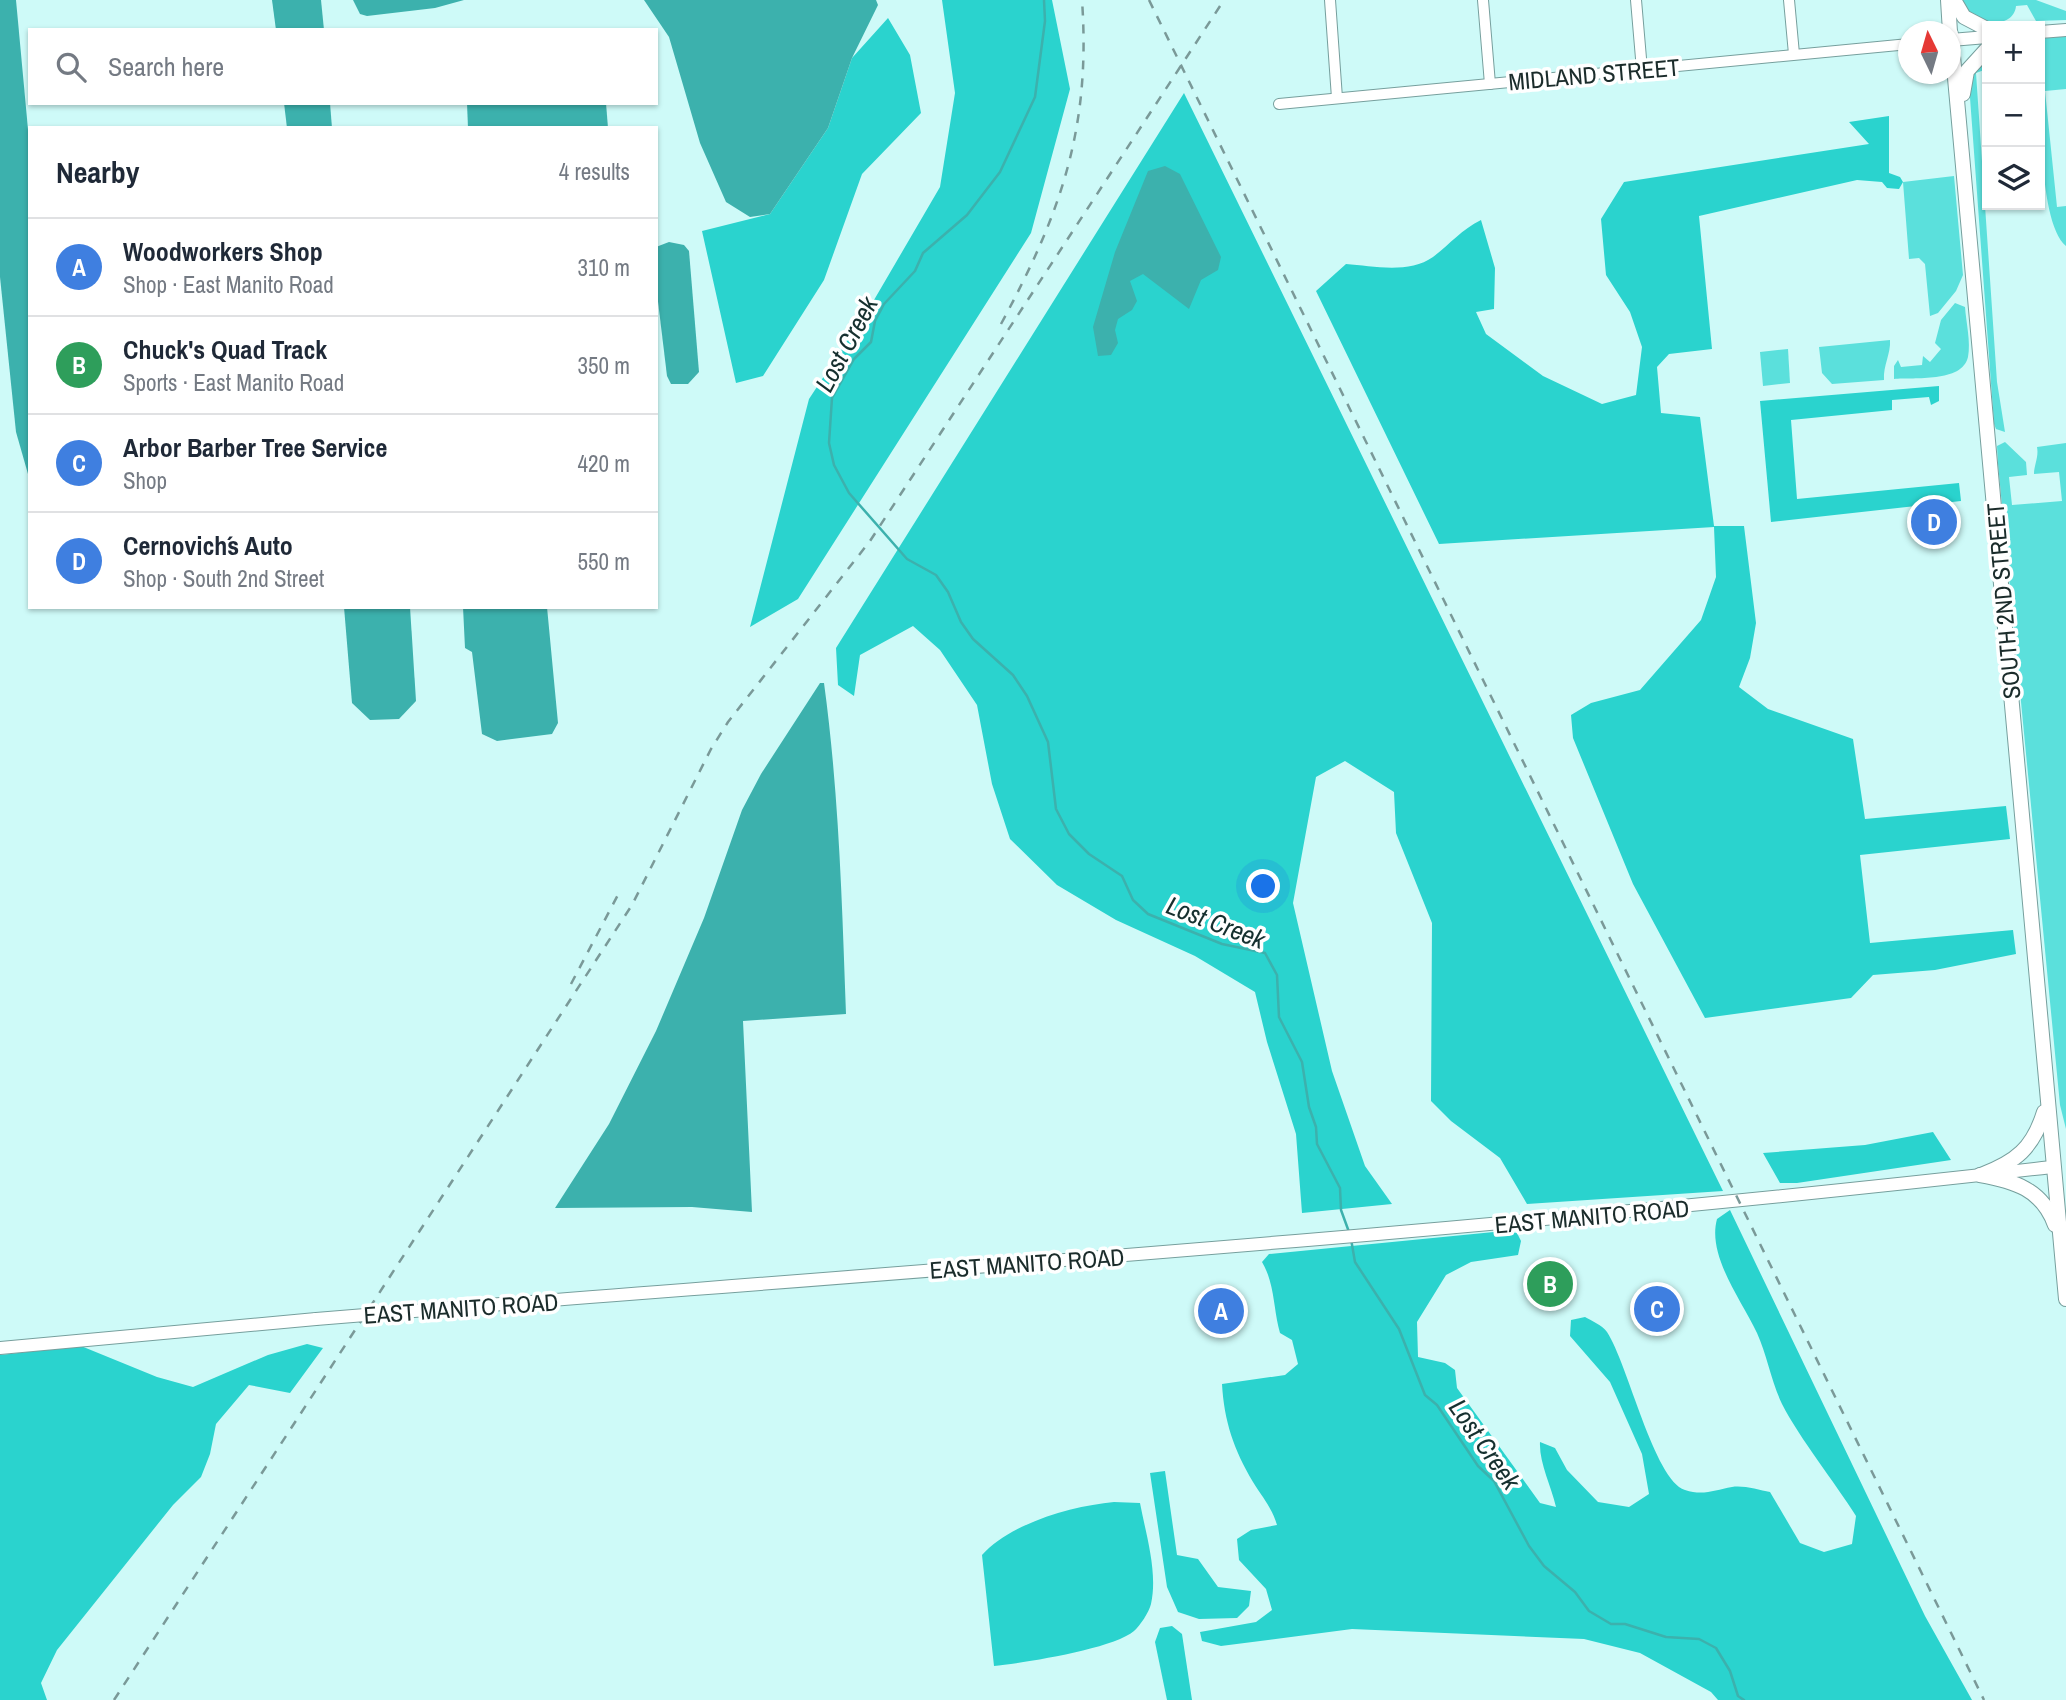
<!DOCTYPE html>
<meta charset="utf-8">
<style>
:root{--surface:#fff;--page:#f6f6f7;--text:#1f2937;--muted:#747a83;--line:#e0e1e3;--accent:#ea580c}
body{margin:0;font-family:"Archivo Narrow",sans-serif;background:var(--page);color:var(--text)}
.controls{position:absolute;right:21px;top:21px;display:grid;overflow:hidden;border-radius:0px;box-shadow:0 2px 5px #0004}
.controls button{width:63px;height:63px;display:grid;place-items:center;padding:0;border:0;border-bottom:2px solid var(--line);background:var(--surface);color:var(--text);font:35px sans-serif}
.compass{position:absolute;left:1898px;top:21px;width:63px;height:63px;border-radius:50%;background:var(--surface);box-shadow:0 2px 5px #0004;rotate:355deg}
.you{position:absolute;left:1264px;top:887px;width:24px;height:24px;margin:-18px;border:5px solid #fff;border-radius:50%;background:#1a73e8;box-shadow:0 0 0 10px #1a73e833}
.badge{display:grid;place-items:center;width:46px;height:46px;border-radius:50%;background:var(--accent);color:#fff;font-size:23px;font-weight:700}
.pin{position:absolute;translate:-50% -50%;border:4px solid #fff;box-shadow:0 2px 7px #0006}
.list{margin:0;padding:0;list-style:none}
h2{display:flex;justify-content:space-between;align-items:center;height:91px;margin:0;padding:0 28px;font-size:30px}
h2 small{font-size:23px;font-weight:400;color:var(--muted)}
.list li{display:grid;grid-template-columns:46px 1fr auto;gap:21px;align-items:center;box-sizing:border-box;height:98px;padding:0 28px;border-top:2px solid var(--line)}
.list b{display:block;font-size:26px;white-space:nowrap}
.list p{margin:0;font-size:23px;white-space:nowrap;color:var(--muted)}
.list em{font-size:23px;font-style:normal;color:var(--muted)}
.icon{flex:none;width:38px;height:38px;fill:none;stroke:currentColor;stroke-width:2;stroke-linecap:round;stroke-linejoin:round}
.map{position:relative;flex:none;width:2066px;height:1700px;overflow:hidden}
.search{position:absolute;background:var(--surface);box-shadow:0 2px 5px #0004;left:28px;top:28px;width:630px;height:77px;display:flex;align-items:center;gap:18px;box-sizing:border-box;padding:0 24px;border-radius:0px;color:var(--muted);font-size:26px}
.panel{position:absolute;background:var(--surface);box-shadow:0 2px 5px #0004;left:28px;top:126px;width:630px;height:483px;border-radius:0px}
.map>svg:first-child{display:block}
.green{fill:#5be0dc}
.forest{fill:#2ad3ce}
.water{fill:#3cb1ad}
.lines{fill:none;stroke-linecap:round;stroke-linejoin:round}
.stream{stroke:#3cb1ad;stroke-width:2.5}
.minor-casing{stroke:#769f9d;stroke-width:12}
.tertiary-casing{stroke:#769f9d;stroke-width:14}
.secondary-casing{stroke:#769f9d;stroke-width:16}
.minor{stroke:#fff;stroke-width:10}
.tertiary{stroke:#fff;stroke-width:12}
.secondary{stroke:#fff;stroke-width:14}
.rail{stroke:#7a9998;stroke-width:2.5;stroke-dasharray:9 9;stroke-linecap:butt}
.tertiary-bridge-casing{stroke:#769f9d;stroke-width:14;stroke-linecap:butt}
.tertiary-bridge{stroke:#fff;stroke-width:12}
.labels{text-anchor:middle;dominant-baseline:central;stroke-width:7;stroke-linejoin:round;paint-order:stroke}
.street-label{font-size:24px;fill:#1b2c2b;stroke:#fff}
.water-label{font-size:26px;font-style:italic;fill:#16302f;stroke:#fff}
</style>
<div class="map">
<svg width="2066" height="1700" viewBox="0 0 2066 1700">
<rect width="100%" height="100%" fill="#cefaf8"/>
<g class="green">
<path d="M1961,0H2036L2066,11V20L2036,21L2027,5L2016,6C2014,27 1982,27 1970,15C1966,12 1963,4 1961,0Z"/>
<path d="M2066,36V89L2045,91L2057,207L2066,206V246C2036,221 2040,80 2040,39Z"/>
<path d="M1987,53V69L1976,73L1997,382L2005,432L1996,429L1994,424L1969,84L1975,65Z"/>
<path d="M1954,176L1963,275L1956,291L1938,313L1930,316L1925,264L1919,258L1909,259L1903,182Z"/>
<path d="M1955,303L1965,307C1966,322 1971,342 1968,357C1962,383 1914,377 1894,379V366L1898,360L1901,367L1922,365L1923,356L1930,362L1941,349L1935,343L1941,320Z"/>
<path d="M1890,340C1891,354 1883,365 1884,380L1832,384L1822,373L1819,347Z"/>
<path d="M1788,349L1790,383L1763,386L1760,352Z"/>
<path d="M2005,442L2026,462L2027,475L2009,477L2012,505L2062,501L2059,472L2034,474C2034,465 2039,457 2037,447L2066,443V1129L2060,1105L1998,464L1997,446Z"/>
</g>
<g class="forest">
<path d="M942,0H1052L1070,89L1031,233L798,599L750,627L809,399L874,300L940,187L955,93Z"/>
<path d="M888,18L910,55L921,113L862,174L824,280L763,376L736,383L702,231L770,214L828,128L852,58Z"/>
<path d="M1184,93L1723,1191L1527,1204L1500,1158L1451,1121L1431,1101L1432,923L1396,833L1394,792L1345,761L1316,777L1293,903L1332,1071L1365,1166L1392,1204L1302,1213L1296,1134L1267,1042L1255,992L1195,956L1116,920L1057,885L1010,839L992,784L977,705L940,650L913,626L860,655L854,696L838,685L836,648Z"/>
<path d="M1889,116V173L1900,177L1903,182L1899,189L1887,188L1882,182L1857,180L1699,216L1712,349L1669,354L1657,367L1661,413L1700,417L1714,526H1744L1756,623L1750,658L1739,687L1768,709L1853,739L1865,819L2006,806L2010,839L1860,855L1870,943L2013,930L2016,954L1935,970L1873,975L1851,998L1705,1018L1633,884L1573,738L1571,715L1591,703L1640,690L1701,620L1716,577L1714,527L1439,544L1316,291L1346,264C1373,266 1409,274 1433,257C1450,244 1461,230 1481,220L1495,268L1494,309L1476,312L1486,334L1543,376L1602,404L1636,395L1642,347L1630,312L1606,275L1601,219L1624,182L1869,144L1849,122Z"/>
<path d="M1939,386V401L1931,405L1929,397L1892,400V410L1791,420L1797,499L1959,483L1961,501L1771,522L1760,401Z"/>
<path d="M1933,1132L1951,1160L1797,1183H1780L1763,1153L1865,1145Z"/>
<path d="M1730,1210L1925,1616L1972,1700H1718L1711,1692L1640,1653L1584,1639L1352,1629L1221,1646L1202,1641L1200,1632L1256,1622L1272,1610L1266,1589L1239,1560L1237,1539L1251,1530L1277,1525C1272,1508 1263,1498 1253,1482C1234,1450 1224,1421 1222,1384L1285,1375L1298,1364L1292,1340L1280,1333C1273,1308 1275,1284 1262,1262L1269,1254L1504,1231L1517,1233L1521,1241L1518,1255L1471,1262L1446,1275L1417,1322L1418,1357L1445,1363L1455,1370L1457,1388L1540,1503L1556,1507C1551,1485 1539,1463 1540,1442L1555,1448L1567,1470L1598,1502L1629,1507L1649,1494L1642,1454L1610,1382L1570,1336L1571,1320L1585,1317C1592,1321 1602,1325 1607,1332C1628,1364 1654,1480 1685,1490C1703,1496 1715,1490 1732,1487C1743,1485 1759,1490 1770,1492L1800,1543L1824,1552L1852,1544L1856,1516C1834,1481 1800,1439 1782,1404C1771,1381 1767,1355 1757,1333C1741,1299 1707,1256 1717,1219Z"/>
<path d="M307,1344L323,1348L290,1393L249,1385L216,1424L210,1454L201,1477L173,1505L57,1650L41,1683L47,1700H0V1355L81,1346L157,1377L193,1387L268,1355Z"/>
<path d="M1165,1471L1177,1555L1198,1559L1218,1587L1251,1591L1249,1606L1237,1618L1199,1619L1178,1612L1167,1587L1150,1473Z"/>
<path d="M1114,1502L1140,1503C1146,1535 1158,1572 1151,1604C1149,1612 1140,1626 1134,1631C1113,1649 1023,1663 994,1666L982,1555C1011,1523 1072,1506 1114,1502Z"/>
<path d="M1172,1626L1182,1634L1192,1700H1167L1155,1642L1160,1628Z"/>
</g>
<g class="water">
<path d="M0,0H16L30,151V481L16,432L0,277Z"/>
<path d="M272,0H321L324,30H276Z"/>
<path d="M353,0H464L435,8L367,16L360,14Z"/>
<path d="M644,0H876L878,5L852,58L828,128L770,214L750,217L726,202L700,143L669,37Z"/>
<path d="M284,103H330L332,128H287Z"/>
<path d="M467,103H606L608,128H468Z"/>
<path d="M1165,166L1180,174L1221,257L1218,270L1201,280L1189,309L1143,274L1130,281L1137,301L1132,310L1118,319L1115,330L1118,343L1111,355L1098,356L1093,327L1115,252L1148,171Z"/>
<path d="M669,242L684,245L689,251L699,372L688,384H671L667,376L656,285V247Z"/>
<path d="M344,607H410L416,701L399,719L370,720L352,703Z"/>
<path d="M463,607H547L558,723L552,734L497,741L482,734L472,652L465,648Z"/>
<path d="M820,683H824C839,793 842,903 846,1014L743,1021L752,1212L692,1207L555,1208L609,1124L656,1031L704,918L742,810L761,774Z"/>
</g>
<g class="lines">
<g class="stream">
<path d="M1044,0L1045,21L1035,97L1000,172L967,215L923,253L915,271L884,304L875,321L871,342L854,359L832,398L829,443L834,465L849,493L907,559L936,575L948,592L961,622L973,639L1013,675L1027,696L1048,742L1056,809L1069,834L1089,854L1122,876L1133,900L1148,914L1222,944L1265,953L1277,975L1279,1017L1302,1062L1309,1107L1316,1127L1317,1144L1340,1188L1341,1210L1349,1232"/>
<path d="M1351,1239L1355,1262L1399,1329L1425,1395L1437,1405L1478,1466L1494,1481L1529,1546L1544,1566L1575,1592L1589,1611L1611,1624H1625L1666,1637L1699,1639L1716,1648L1730,1671L1738,1696L1744,1700"/>
</g>
<defs>
<g id="minor">
<path d="M1330,0L1337,98"/>
<path d="M1483,0L1490,84"/>
<path d="M1636,0L1642,70"/>
<path d="M1789,0L1794,54"/>
<path d="M1279,104L1909,44"/>
</g>
<g id="tertiary">
<path d="M2040,32L2066,30"/>
<path d="M1951,40L1987,37"/>
<path d="M451,1308C985,1266 1520,1228 2052,1167"/>
<path d="M0,1348L316,1319"/>
</g>
<g id="secondary">
<path d="M1948,0L1950,32"/>
<path d="M1954,0L1964,17L1987,29"/>
<path d="M1951,34L2066,1299"/>
<path d="M1963,94L1967,71L1987,49"/>
<path d="M1980,1175C2014,1181 2042,1189 2055,1225"/>
<path d="M1981,1175C2016,1162 2033,1148 2044,1112"/>
</g>
</defs>
<use href="#minor" class="minor-casing"/>
<use href="#tertiary" class="tertiary-casing"/>
<use href="#secondary" class="secondary-casing"/>
<use href="#minor" class="minor"/>
<use href="#tertiary" class="tertiary"/>
<use href="#secondary" class="secondary"/>
<g class="rail">
<path d="M1149,0L1984,1700"/>
<path d="M1001,324C1061,213 1091,128 1082,0"/>
<path d="M571,984L620,891"/>
<path d="M114,1700L632,905L711,749L728,722L870,541L1224,0"/>
</g>
<defs>
<path id="tertiary-bridge" d="M316,1319L451,1308"/>
</defs>
<use href="#tertiary-bridge" class="tertiary-bridge-casing"/>
<use href="#tertiary-bridge" class="tertiary-bridge"/>
</g>
<g class="labels">
<g class="street-label">
<text transform="translate(1594 74) rotate(-5)">MIDLAND STREET</text>
<text transform="translate(2003 601) rotate(-95)">SOUTH 2ND STREET</text>
<text transform="translate(1592 1216) rotate(-5)">EAST MANITO ROAD</text>
<text transform="translate(1027 1263) rotate(-4)">EAST MANITO ROAD</text>
<text transform="translate(461 1308) rotate(-4)">EAST MANITO ROAD</text>
</g>
<g class="water-label">
<text transform="translate(846 344) rotate(-62)">Lost Creek</text>
<text transform="translate(1216 922) rotate(21)">Lost Creek</text>
<text transform="translate(1485 1444) rotate(55)">Lost Creek</text>
</g>
</g>
</svg>
<div class="controls">
<button>+</button>
<button>−</button>
<button><svg class="icon" aria-label="layers" viewBox="0 0 24 24"><path d="M12 4l9 5-9 5-9-5zM3 14l9 5 9-5"/></svg></button>
</div>
<svg class="compass" viewBox="-18 -18 36 36"><path d="M0-13l5 13h-10z" fill="#e53935"/><path d="M0 13l5-13h-10z" fill="#747a83"/></svg>
<div class="you"></div>
<div class="pin badge" style="left:1221px;top:1311px;background:#3f7fe0">A</div>
<div class="pin badge" style="left:1550px;top:1284px;background:#2e9e5b">B</div>
<div class="pin badge" style="left:1657px;top:1309px;background:#3f7fe0">C</div>
<div class="pin badge" style="left:1934px;top:522px;background:#3f7fe0">D</div>
<div class="search"><svg class="icon" aria-label="search" viewBox="0 0 24 24"><circle cx="10" cy="10" r="6"/><path d="M15 15l6 6"/></svg>Search here</div>
<section class="panel">
<h2>Nearby<small>4 results</small></h2>
<ul class="list">
<li><span class="badge" style="background:#3f7fe0">A</span><div><b>Woodworkers Shop</b><p>Shop · East Manito Road</p></div><em>310 m</em></li>
<li><span class="badge" style="background:#2e9e5b">B</span><div><b>Chuck's Quad Track</b><p>Sports · East Manito Road</p></div><em>350 m</em></li>
<li><span class="badge" style="background:#3f7fe0">C</span><div><b>Arbor Barber Tree Service</b><p>Shop</p></div><em>420 m</em></li>
<li><span class="badge" style="background:#3f7fe0">D</span><div><b>Cernovich´s Auto</b><p>Shop · South 2nd Street</p></div><em>550 m</em></li>
</ul>
</section>
</div>
